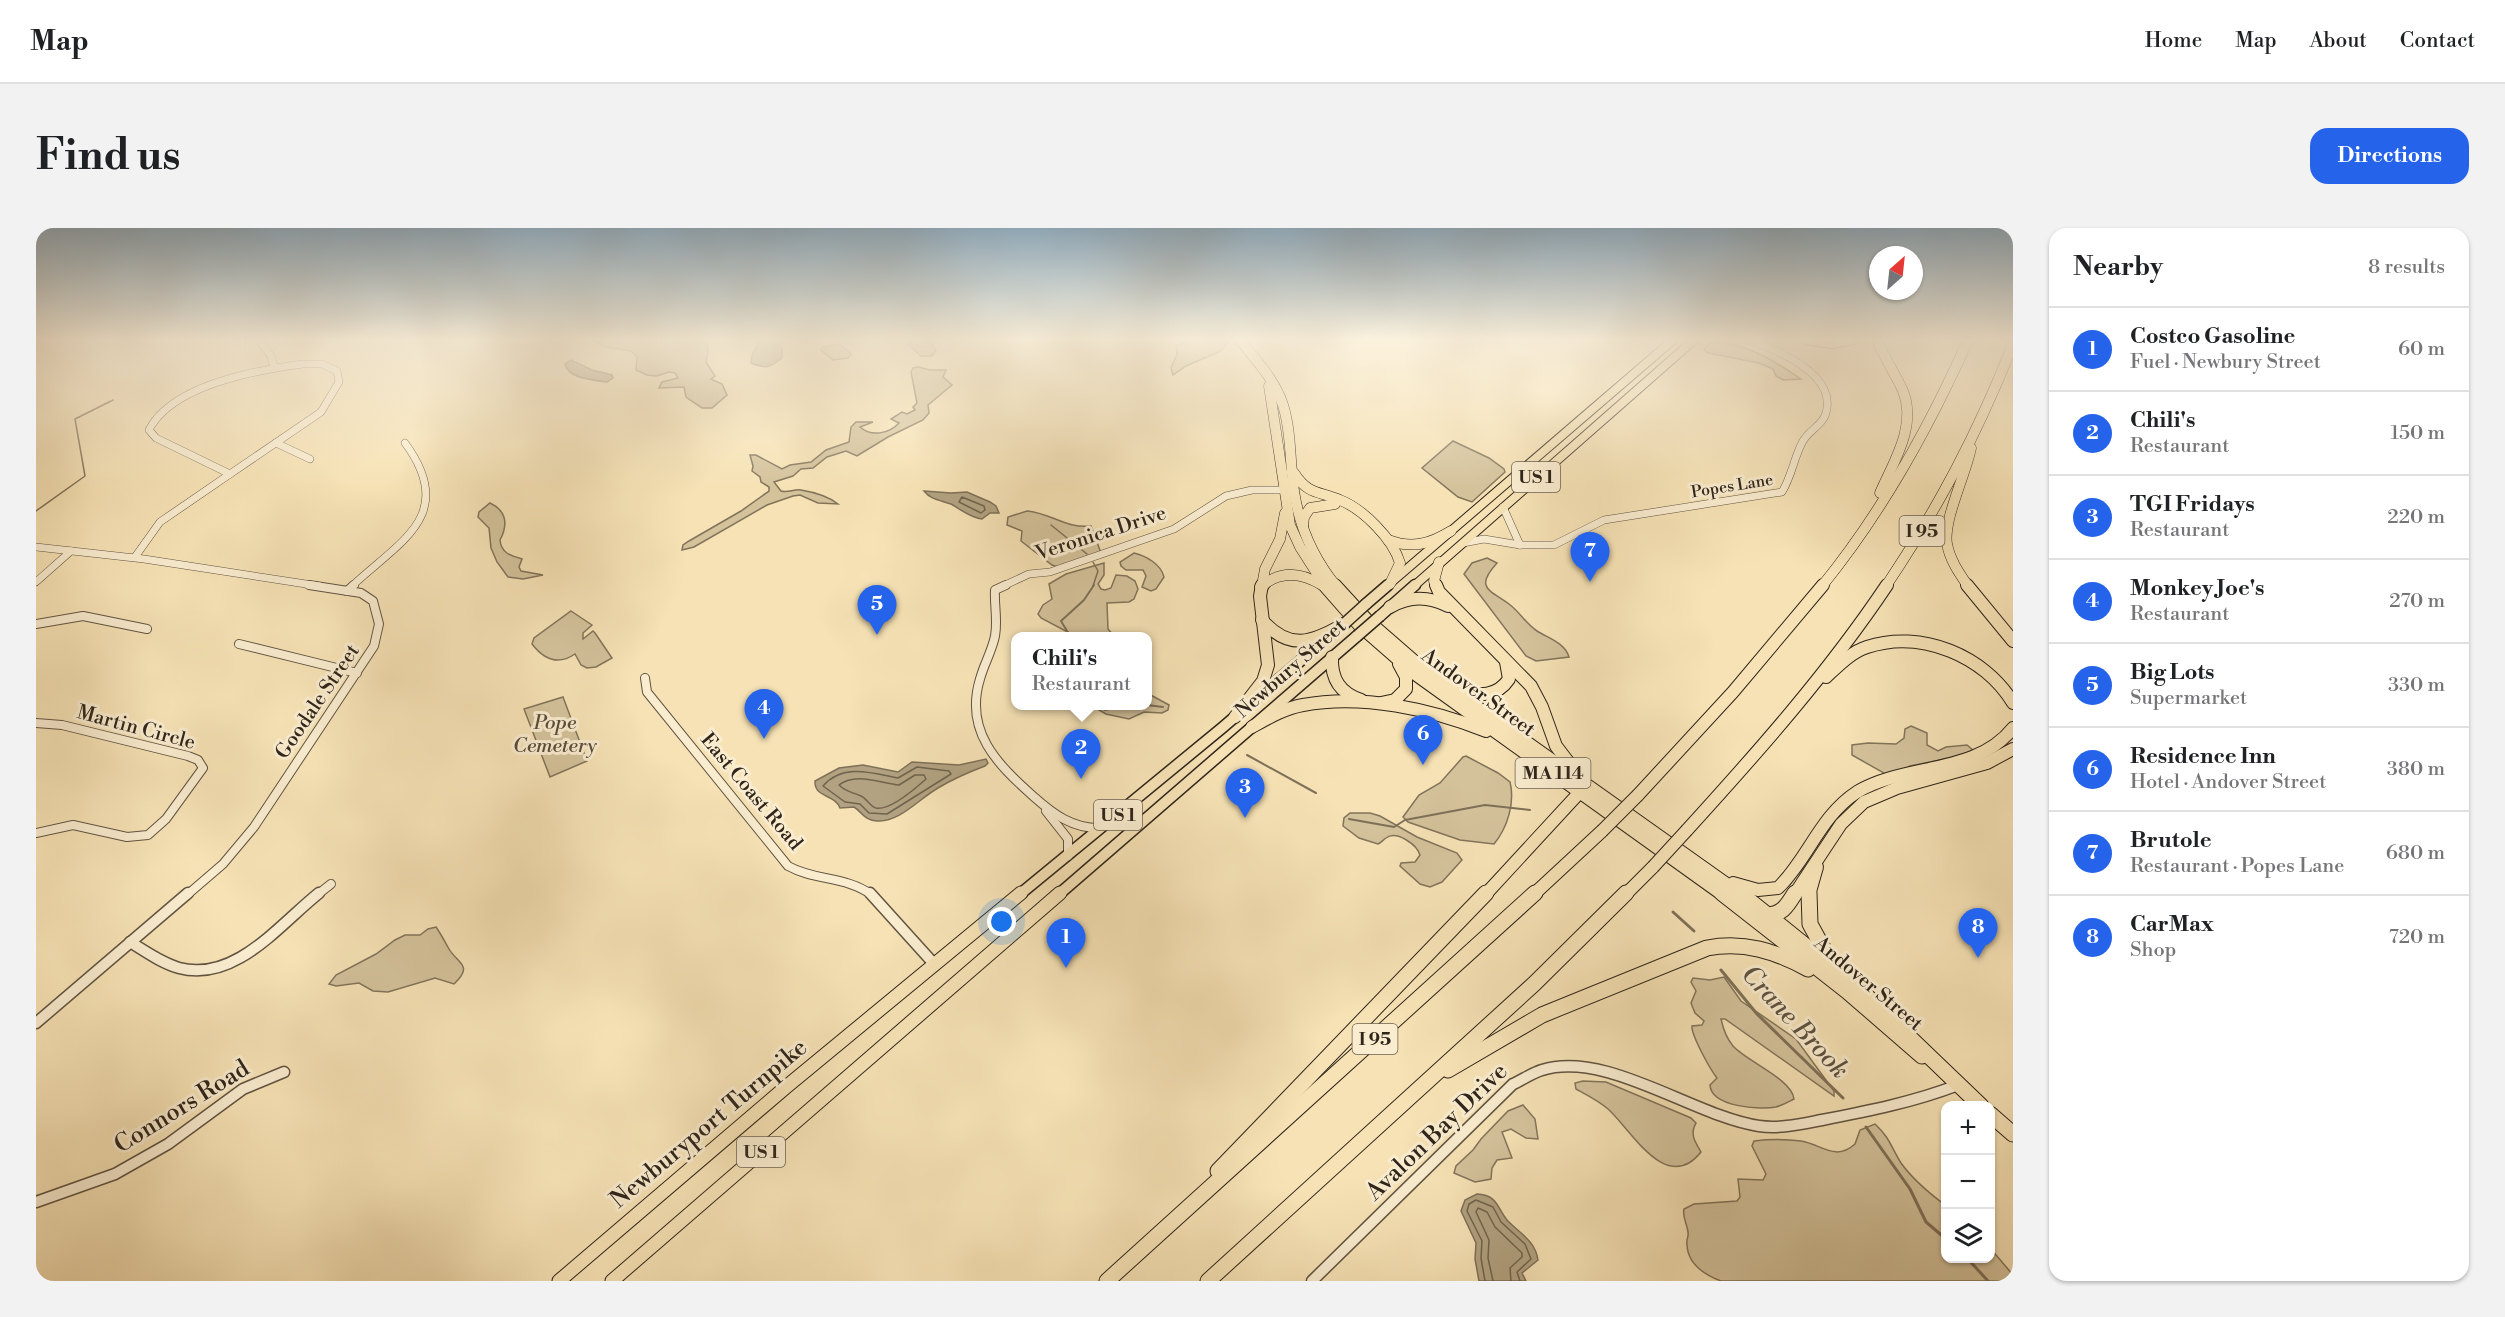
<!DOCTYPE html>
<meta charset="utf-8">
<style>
:root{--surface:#fff;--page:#f2f2f2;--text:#202124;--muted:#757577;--line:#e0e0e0;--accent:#2563eb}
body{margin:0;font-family:"Libre Bodoni",serif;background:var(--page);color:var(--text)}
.controls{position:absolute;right:18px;bottom:18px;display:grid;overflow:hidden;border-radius:12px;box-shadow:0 2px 4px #0004}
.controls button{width:54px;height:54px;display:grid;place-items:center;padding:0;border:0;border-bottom:2px solid var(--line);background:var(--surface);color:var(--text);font:30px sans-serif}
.compass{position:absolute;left:1833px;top:18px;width:54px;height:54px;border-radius:50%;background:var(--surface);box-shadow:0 2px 4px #0004;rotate:27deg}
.you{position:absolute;left:966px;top:694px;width:21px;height:21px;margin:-15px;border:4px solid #fff;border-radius:50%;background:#1a73e8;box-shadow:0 0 0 9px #1a73e833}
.badge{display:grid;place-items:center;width:39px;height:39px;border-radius:50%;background:var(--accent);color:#fff;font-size:20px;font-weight:700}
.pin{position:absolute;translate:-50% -50px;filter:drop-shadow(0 2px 3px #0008)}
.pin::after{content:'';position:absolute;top:32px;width:21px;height:18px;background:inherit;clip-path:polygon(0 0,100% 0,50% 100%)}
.popup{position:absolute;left:975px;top:404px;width:141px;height:78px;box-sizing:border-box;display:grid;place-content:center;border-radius:12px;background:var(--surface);filter:drop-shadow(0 2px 4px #0005);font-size:20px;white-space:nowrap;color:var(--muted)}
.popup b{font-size:22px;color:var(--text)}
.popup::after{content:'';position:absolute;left:50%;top:100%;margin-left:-12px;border:12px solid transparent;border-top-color:var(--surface)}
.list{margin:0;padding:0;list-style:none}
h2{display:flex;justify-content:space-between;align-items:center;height:78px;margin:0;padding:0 24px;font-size:26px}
h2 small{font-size:20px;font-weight:400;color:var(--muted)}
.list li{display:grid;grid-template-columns:39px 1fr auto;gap:18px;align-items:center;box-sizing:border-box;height:84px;padding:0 24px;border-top:2px solid var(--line)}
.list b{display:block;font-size:22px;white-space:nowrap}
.list p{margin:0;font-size:20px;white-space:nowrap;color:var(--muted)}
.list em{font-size:20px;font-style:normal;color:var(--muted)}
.icon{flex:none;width:33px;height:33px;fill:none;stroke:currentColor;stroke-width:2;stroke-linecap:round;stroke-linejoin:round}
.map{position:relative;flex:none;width:1977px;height:1053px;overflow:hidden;border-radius:18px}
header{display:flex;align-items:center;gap:36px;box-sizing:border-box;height:84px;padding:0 30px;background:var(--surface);border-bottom:2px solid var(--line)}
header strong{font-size:28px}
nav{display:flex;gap:33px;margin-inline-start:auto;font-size:21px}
.intro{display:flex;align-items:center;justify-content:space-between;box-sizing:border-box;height:144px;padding:0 36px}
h1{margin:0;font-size:42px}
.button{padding:15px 27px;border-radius:18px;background:var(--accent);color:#fff;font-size:21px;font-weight:700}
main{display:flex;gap:36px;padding:0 36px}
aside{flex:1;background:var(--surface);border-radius:18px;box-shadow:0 2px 4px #0004}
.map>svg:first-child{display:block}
.green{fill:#d4c29b;stroke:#82745b;stroke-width:1.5}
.water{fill:#b2a281;stroke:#7e7058;stroke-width:1.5}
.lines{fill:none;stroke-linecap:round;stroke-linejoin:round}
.shore{stroke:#70644e;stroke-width:1.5}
.stream-far2{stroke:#7e7058;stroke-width:1.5}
.stream-far1{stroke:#7e7058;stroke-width:2}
.stream{stroke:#7e7058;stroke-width:3}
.minor-far2-casing{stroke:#615442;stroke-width:8}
.minor-far1-casing{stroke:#615442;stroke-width:10}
.minor-casing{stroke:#615442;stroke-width:13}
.major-far2-casing{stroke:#2f251b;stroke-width:10}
.major-far1-casing{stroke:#2f251b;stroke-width:13}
.major-casing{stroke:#2f251b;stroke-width:15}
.highway-far2-casing{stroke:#2f251b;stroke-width:11}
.highway-far1-casing{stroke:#2f251b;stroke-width:14}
.highway-casing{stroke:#2f251b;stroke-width:17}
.minor-far2{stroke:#f9eccf;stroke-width:7}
.minor-far1{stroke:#f9eccf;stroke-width:8}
.minor{stroke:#f9eccf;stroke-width:10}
.major-far2{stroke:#f6e2b5;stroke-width:8}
.major-far1{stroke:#f6e2b5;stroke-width:10}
.major{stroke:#f6e2b5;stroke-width:13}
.highway-far2{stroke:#f6e2b5;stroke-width:10}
.highway-far1{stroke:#f6e2b5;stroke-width:12}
.highway{stroke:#f6e2b5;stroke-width:15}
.major-bridge-casing{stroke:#2f251b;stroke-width:13;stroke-linecap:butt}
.highway-bridge-casing{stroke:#2f251b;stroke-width:14;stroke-linecap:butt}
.major-bridge{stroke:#f6e2b5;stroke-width:10}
.highway-bridge{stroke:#f6e2b5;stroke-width:12}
.labels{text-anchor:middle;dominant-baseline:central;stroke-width:6;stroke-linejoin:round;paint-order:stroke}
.far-street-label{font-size:16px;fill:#2f251b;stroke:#f9eccf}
.shield{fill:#f9eccf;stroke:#6c6151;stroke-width:1.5}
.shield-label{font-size:18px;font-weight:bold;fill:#2f251b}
.street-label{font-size:20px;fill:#2f251b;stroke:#f9eccf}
.park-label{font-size:20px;font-style:italic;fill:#584c3b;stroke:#f9eccf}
.near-street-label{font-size:24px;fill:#2f251b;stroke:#f9eccf}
.near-water-label{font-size:26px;font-style:italic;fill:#5d513f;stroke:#f9eccf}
</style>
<header>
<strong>Map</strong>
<nav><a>Home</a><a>Map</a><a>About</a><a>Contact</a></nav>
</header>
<div class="intro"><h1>Find us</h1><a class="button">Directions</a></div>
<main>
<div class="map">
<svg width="1977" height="1053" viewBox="0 0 1977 1053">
<rect width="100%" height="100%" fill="#f6e2b5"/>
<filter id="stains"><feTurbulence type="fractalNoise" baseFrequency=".00333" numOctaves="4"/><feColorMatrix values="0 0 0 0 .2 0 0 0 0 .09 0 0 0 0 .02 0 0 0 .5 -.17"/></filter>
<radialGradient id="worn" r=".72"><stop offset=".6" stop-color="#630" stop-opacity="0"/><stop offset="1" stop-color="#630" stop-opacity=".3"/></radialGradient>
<g class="green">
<path d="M556,112H659L671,116L672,123L670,134L679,148L675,151L686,156L691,167L676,180H666L650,169L648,159L623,160L626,154L642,150L639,145L633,144L621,148L611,147L600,142L601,129L595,123L571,119Z"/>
<path d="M877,112H885L896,116L900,123L895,128H885L872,116Z"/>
<path d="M1159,112H1194L1185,123L1150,138L1137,147L1135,140L1141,126L1140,117Z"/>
<path d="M1685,114C1715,118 1740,134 1765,151L1747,152L1740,148L1737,141L1723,135L1672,125L1668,121L1675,115Z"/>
<path d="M804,116L815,126L812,130L797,132L785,122L787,119Z"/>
<path d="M883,139L894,142H910L907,149L916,157L892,177L893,185L887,192L852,209L821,228L810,223L791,229L777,240L765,241L757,248L738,254L745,263C752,265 758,261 765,262C777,264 792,268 802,276L782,275L764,267L757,268L731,277L658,319L646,322L647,317L653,313L705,283L733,263V259L725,254L724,249L716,243L717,238L714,227H720L746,241L754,237L775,234L790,222L813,214L815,199L820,194H837L824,199C835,209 853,206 863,195L855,191L866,184L871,186L879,182L877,179L881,175L875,144L877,140Z"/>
<path d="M1417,213L1453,230L1468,241L1469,244L1436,274L1422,269L1386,240Z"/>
<path d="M454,275C471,283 472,297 464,312C465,325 475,328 486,331L483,339L485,343L507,347L487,351L472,349L461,334L455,320L453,300L442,289L443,284Z"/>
<path d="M991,283C1015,285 1030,301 1055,298L1065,325L1022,339L1016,337L985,313L986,303L971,297L972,289Z"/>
<path d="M1098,325C1110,328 1125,336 1128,349L1120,361L1115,363L1106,359L1110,348L1107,342H1090L1085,338L1084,334Z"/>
<path d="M1451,330L1461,335C1438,360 1454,362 1473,376C1484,384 1490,396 1501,403C1512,410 1529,415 1533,429L1500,433L1490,428L1428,346L1436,335Z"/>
<path d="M1068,335V347L1062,356L1065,361L1069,362L1075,360L1080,347L1091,348L1099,353L1102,361L1098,371L1093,374L1071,375L1072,401L1078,408H1039L1005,390L1002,386L1007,377L1016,371L1013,356L1030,346Z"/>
<path d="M535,383L556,397L547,405V411L557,403L559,405L576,430L560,439L551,440L545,437L539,426C523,437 509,433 496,416L498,410Z"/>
<path d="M1111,465L1133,477L1132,482L1126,485L1108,484L1093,491L1070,486L1056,478H1111Z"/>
<path d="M527,469L551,533L514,549L488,481Z"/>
<path d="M1875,498L1891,505V517L1902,523L1910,519L1931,517L1937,522L1924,528L1874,538L1853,548L1816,527V517L1832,515L1860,516L1868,510L1869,501Z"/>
<path d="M1430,528L1462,545L1474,554C1479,574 1472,599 1458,616L1424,612L1372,594L1367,589L1383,567L1404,555L1427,529Z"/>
<path d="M1314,585H1334L1344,588L1381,609L1421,625L1426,632L1406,654L1394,659L1384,656L1364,638L1365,635L1379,634L1384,627C1381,617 1361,602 1350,610C1347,612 1345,615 1342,616L1323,610L1307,598L1308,590Z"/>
<path d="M400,699C405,706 409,714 413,721C422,736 438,737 418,756L399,750L352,764L337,763L323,755L300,758L293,756L300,747L340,726L359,712L369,707H384L392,701Z"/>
<path d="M1688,749L1705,773L1760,811L1798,863V868L1689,791H1685C1687,800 1691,811 1697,818C1710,833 1756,851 1758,871C1752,874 1747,877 1740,879C1724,882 1675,879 1674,857L1681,850C1674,841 1655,807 1656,798L1666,797L1668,793L1659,785L1655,775L1660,763L1655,754L1657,750L1674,752Z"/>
<path d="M1547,853L1570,854L1655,890L1660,895C1653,907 1660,915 1665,924C1630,968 1594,900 1572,881C1563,873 1551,867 1540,861L1539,855Z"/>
<path d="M1487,877L1499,891L1502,911L1490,910L1475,901L1466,904L1476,930L1461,932L1456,940L1455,951L1439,954L1418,945L1420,938L1437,922L1445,911L1472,883Z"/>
<path d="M1839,896C1854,910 1855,919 1865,935C1877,952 1893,965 1909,977L1910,1030H1954L1955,1021L1977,1047V1053H1685C1669,1047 1652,1036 1651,1017C1650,1012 1653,1008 1652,1004C1651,995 1646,989 1648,981L1658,976L1701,973L1704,969L1702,951L1727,952L1730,946L1716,918L1718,913C1734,911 1749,911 1765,913C1785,916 1799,934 1819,916L1824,902Z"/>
</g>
<g class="water">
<path d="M724,112H738L746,120V130C733,140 730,141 715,135L716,127Z"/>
<path d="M535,132L556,142L576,147L577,150L571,154C558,152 532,151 529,136Z"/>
<path d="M888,263L915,265L931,264L954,274L960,278L963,285H954L946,291C933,289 926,282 915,276C904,272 895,272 888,263Z"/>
<path d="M950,531L952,535L949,538C933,544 917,551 902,560C884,570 863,595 841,593C829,593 826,584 818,579L804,580C799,566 778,570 779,553L803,540L827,537L862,544L876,534L923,537Z"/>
<path d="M1441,966C1462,967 1461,980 1471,992C1484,1006 1499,1012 1502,1032L1486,1045L1490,1053H1443L1439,1031L1440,1015L1425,983L1429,972Z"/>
</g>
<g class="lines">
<g class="shore">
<path d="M926,269L948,278L949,282L945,285L923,274Z"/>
<path d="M881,539L913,543L915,546L851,586L833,585L824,576L809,574L787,558C807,535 836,545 862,550Z"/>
<path d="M879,547H888L890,551C880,560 854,583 840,580C834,578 831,571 825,568C816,564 810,564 803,557C820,544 844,555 863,557Z"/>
<path d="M1449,1053L1445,1030L1446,1013L1431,983L1433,976L1440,972L1457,979L1465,994L1489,1016L1495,1031L1481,1044L1484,1053"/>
<path d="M1457,1053L1452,1030L1453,1012L1440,984L1442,980L1451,984L1459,999L1486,1025V1029L1474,1040L1475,1053"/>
</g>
<g class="stream-far2">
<path d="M0,283L49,248L39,191L77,172"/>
<path d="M1015,297L1051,326"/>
<path d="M1057,358L1062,343L1057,334"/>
</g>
<g class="stream-far1">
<path d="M1034,408L1025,393L1048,372L1058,357"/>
<path d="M1111,477L1127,479"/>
<path d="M1063,478L1069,482L1085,478"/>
<path d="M1211,527L1280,565"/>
<path d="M1313,591L1358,599L1369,592L1449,577L1494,582"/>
</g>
<g class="stream">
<path d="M1637,684L1658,703"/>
<path d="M1685,742L1721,786L1807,870"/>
<path d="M1830,899L1874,961L1890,994L1910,1011"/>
<path d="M1931,1030L1952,1053"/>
</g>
<defs>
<g id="minor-far2">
<path d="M223,112L235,128L238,139"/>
<path d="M267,136H286L301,143L303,154L285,184L194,246L120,210L113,202C136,157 221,142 267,136Z"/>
<path d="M240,215L274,231"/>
<path d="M1467,279L1484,317"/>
<path d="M1427,315L1448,311L1484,317H1518L1568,292L1746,264C1756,248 1758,229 1767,213C1773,202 1787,197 1790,185C1801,146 1741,122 1713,112"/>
<path d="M0,319L108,331L283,358"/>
<path d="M99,329L124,294L194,246"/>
<path d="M0,354L35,323"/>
<path d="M316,358C364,313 422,287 369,215"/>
<path d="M967,358L993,346L1014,344L1138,301L1190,268L1216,262H1248"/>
</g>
<g id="minor-far1">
<path d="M970,357L959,362C958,377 962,392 959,408C956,423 948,436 944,451C928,503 961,536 997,568C1017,586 1037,601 1065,600"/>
<path d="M311,363L318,357"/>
<path d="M0,396L47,388L111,401"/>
<path d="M203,416L321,445"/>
<path d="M609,450L611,464L752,638C779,653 810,648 836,667"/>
<path d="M0,495L26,497L152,528L162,532L167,540L130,591L112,607L91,609L37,597L0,605"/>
<path d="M1010,583L1032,611V628"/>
<path d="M151,667L187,636L218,599L338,418L343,396L337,373L325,365L273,357"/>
<path d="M281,667L295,656"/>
</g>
<g id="minor">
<path d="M834,665L899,737"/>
<path d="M94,714C109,723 125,735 143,740C199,755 244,696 283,665"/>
<path d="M0,795L152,665"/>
<path d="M0,974L79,946L132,916L207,861L248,844"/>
<path d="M1276,1053L1477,856C1486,852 1496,845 1506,842C1571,822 1657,888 1723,898C1744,901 1765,896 1786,892C1832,883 1878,874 1922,857"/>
</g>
<g id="major-far2">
<path d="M1770,112L1796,116L1817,112"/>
<path d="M1351,358L1637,112"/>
<path d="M1378,358L1658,112"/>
</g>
<g id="major-far1">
<path d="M1330,376L1352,357"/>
<path d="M1344,388L1379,357"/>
<path d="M983,667L1186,500L1298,404"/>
<path d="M1022,667L1321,408"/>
</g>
<g id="major">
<path d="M523,1053L750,859L985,665"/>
<path d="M576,1053L1024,665"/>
</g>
<g id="highway-far2">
<path d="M1204,112C1220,132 1239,152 1247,177C1254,199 1254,223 1256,245C1259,288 1273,325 1300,358"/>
<path d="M1841,112C1848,130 1859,145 1867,163C1881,198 1858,233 1844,265"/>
<path d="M1233,158L1254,297L1264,319L1289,358"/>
<path d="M1258,245C1272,267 1283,263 1304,272C1327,281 1357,311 1364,335L1354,356"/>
<path d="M1267,298L1268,289L1274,280L1299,276"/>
<path d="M1352,312C1376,321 1394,316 1415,303"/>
<path d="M1226,358C1245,342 1266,345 1286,357"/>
<path d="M1226,358L1229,341L1244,311L1249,285"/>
<path d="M1400,358L1398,353L1403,334"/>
<path d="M1786,358C1847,283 1893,200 1932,112"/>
<path d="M1850,358C1903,279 1942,204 1977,116"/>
<path d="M1932,358C1923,345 1914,332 1911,316C1907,292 1930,246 1935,220"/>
</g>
<g id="highway-far1">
<path d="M1288,357L1324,398L1379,446L1687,667"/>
<path d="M1299,357L1332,393L1386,440L1706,667"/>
<path d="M1400,357L1403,364L1495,458L1506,479L1520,518L1536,539"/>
<path d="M1931,357L1977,413"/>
<path d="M1225,359L1227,357"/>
<path d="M1354,379C1374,368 1392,368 1412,378"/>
<path d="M1226,392C1253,423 1276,415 1308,396"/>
<path d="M1296,429C1295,451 1304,465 1325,472"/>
<path d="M1790,449C1802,438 1815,424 1831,419C1885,401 1949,428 1977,475"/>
<path d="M1424,463C1443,468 1461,469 1473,451L1470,434"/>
<path d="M1345,475L1359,472L1370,461V449L1363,436"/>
<path d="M1199,489L1227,453L1232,437L1224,368L1226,357"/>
<path d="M1216,499C1232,490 1249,480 1267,477C1326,466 1395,481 1450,503"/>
<path d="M1602,567L1697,464L1787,357"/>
<path d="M1651,602C1722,524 1792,445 1851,357"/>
<path d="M1697,655L1722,662L1742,660C1772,631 1784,588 1821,564C1869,535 1940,547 1977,500"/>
<path d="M1449,667L1544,564L1552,565"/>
<path d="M1497,667L1566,603"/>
<path d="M1589,667L1617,639"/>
<path d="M1758,667L1805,596L1828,574L1861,560L1951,535L1977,521"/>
<path d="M1773,667L1781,639"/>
</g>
<g id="highway">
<path d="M1686,665L1811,763L1886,828"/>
<path d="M1704,665L1822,760L1945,878"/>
<path d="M1773,665L1774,696L1792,729"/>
<path d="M1730,687C1746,687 1751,678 1759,665"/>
<path d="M1412,842L1506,787L1671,720C1708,713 1739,723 1772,741"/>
<path d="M1954,886L1977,906"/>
<path d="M1182,943L1450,665"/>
<path d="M1071,1053L1499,665"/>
<path d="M1172,1053L1498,756L1590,665"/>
</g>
</defs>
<use href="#minor-far2" class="minor-far2-casing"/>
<use href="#minor-far1" class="minor-far1-casing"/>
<use href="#minor" class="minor-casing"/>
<use href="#major-far2" class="major-far2-casing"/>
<use href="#major-far1" class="major-far1-casing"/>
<use href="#major" class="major-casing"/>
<use href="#highway-far2" class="highway-far2-casing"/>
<use href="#highway-far1" class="highway-far1-casing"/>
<use href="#highway" class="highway-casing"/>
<use href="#minor-far2" class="minor-far2"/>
<use href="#minor-far1" class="minor-far1"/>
<use href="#minor" class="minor"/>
<use href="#major-far2" class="major-far2"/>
<use href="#major-far1" class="major-far1"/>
<use href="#major" class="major"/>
<use href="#highway-far2" class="highway-far2"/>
<use href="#highway-far1" class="highway-far1"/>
<use href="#highway" class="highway"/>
<defs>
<g id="major-bridge">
<path d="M1308,396L1330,376"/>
<path d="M1321,408L1344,388"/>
</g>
<g id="highway-bridge">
<path d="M1566,603L1602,567"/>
<path d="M1617,639L1651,602"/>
</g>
</defs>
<use href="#major-bridge" class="major-bridge-casing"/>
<use href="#highway-bridge" class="highway-bridge-casing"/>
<use href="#major-bridge" class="major-bridge"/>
<use href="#highway-bridge" class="highway-bridge"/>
</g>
<linearGradient id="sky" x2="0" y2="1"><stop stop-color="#92adbf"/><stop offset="0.43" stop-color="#fbf2de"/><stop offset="1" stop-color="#fbf2de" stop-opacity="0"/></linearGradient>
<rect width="1977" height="259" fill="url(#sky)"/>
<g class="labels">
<g class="far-street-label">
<text transform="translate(1696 258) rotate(-9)">Popes Lane</text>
</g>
<g class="shield">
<rect x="1476" y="234" width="48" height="30" rx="4.5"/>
<rect x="1863.5" y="288" width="45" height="30" rx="4.5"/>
<rect x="1479.5" y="530" width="75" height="30" rx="4.5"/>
<rect x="1058" y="572" width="48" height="30" rx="4.5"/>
<rect x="1316.5" y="796" width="45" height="30" rx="4.5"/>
<rect x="701" y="909" width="48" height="30" rx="4.5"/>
</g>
<g class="shield-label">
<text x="1500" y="249">US 1</text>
<text x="1886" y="303">I 95</text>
<text x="1517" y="545">MA 114</text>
<text x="1082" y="587">US 1</text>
<text x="1339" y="811">I 95</text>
<text x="725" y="924">US 1</text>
</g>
<g class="street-label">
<text transform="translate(1065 306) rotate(-18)">Veronica Drive</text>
<text transform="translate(1255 441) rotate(-41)">Newbury Street</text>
<text transform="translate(1442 465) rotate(36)">Andover Street</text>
<text transform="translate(282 474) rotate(-56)">Goodale Street</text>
<text transform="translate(100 500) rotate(15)">Martin Circle</text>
<text transform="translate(715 564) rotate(50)">East Coast Road</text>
<text transform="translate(1832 756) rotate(40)">Andover Street</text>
</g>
<g class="park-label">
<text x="519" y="495">Pope<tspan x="519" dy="23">Cemetery</tspan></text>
</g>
<g class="near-street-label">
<text transform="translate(146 879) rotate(-32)">Connors Road</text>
<text transform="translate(673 896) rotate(-40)">Newburyport Turnpike</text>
<text transform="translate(1401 904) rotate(-44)">Avalon Bay Drive</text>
</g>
<g class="near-water-label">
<text transform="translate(1759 794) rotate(47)">Crane Brook</text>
</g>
</g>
<rect width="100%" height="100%" filter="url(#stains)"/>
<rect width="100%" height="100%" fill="url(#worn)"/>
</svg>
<div class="controls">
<button>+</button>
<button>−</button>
<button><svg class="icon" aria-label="layers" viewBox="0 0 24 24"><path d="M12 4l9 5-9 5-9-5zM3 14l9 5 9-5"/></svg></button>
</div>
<svg class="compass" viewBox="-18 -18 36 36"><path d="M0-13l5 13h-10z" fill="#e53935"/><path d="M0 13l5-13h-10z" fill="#757577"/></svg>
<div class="you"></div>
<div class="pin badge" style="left:1030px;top:740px">1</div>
<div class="pin badge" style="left:1045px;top:551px">2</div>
<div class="popup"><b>Chili's</b>Restaurant</div>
<div class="pin badge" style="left:1209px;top:590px">3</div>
<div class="pin badge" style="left:728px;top:511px">4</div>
<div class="pin badge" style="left:841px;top:407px">5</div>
<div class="pin badge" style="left:1387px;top:537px">6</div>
<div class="pin badge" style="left:1554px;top:354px">7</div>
<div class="pin badge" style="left:1942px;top:730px">8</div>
</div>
<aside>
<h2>Nearby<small>8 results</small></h2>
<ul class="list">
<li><span class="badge">1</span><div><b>Costco Gasoline</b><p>Fuel · Newbury Street</p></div><em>60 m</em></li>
<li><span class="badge">2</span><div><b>Chili's</b><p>Restaurant</p></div><em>150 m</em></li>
<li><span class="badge">3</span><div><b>TGI Fridays</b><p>Restaurant</p></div><em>220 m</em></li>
<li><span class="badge">4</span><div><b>Monkey Joe's</b><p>Restaurant</p></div><em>270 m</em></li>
<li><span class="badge">5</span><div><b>Big Lots</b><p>Supermarket</p></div><em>330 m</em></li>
<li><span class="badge">6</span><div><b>Residence Inn</b><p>Hotel · Andover Street</p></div><em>380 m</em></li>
<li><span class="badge">7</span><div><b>Brutole</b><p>Restaurant · Popes Lane</p></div><em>680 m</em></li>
<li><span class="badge">8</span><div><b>CarMax</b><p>Shop</p></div><em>720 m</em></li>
</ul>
</aside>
</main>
